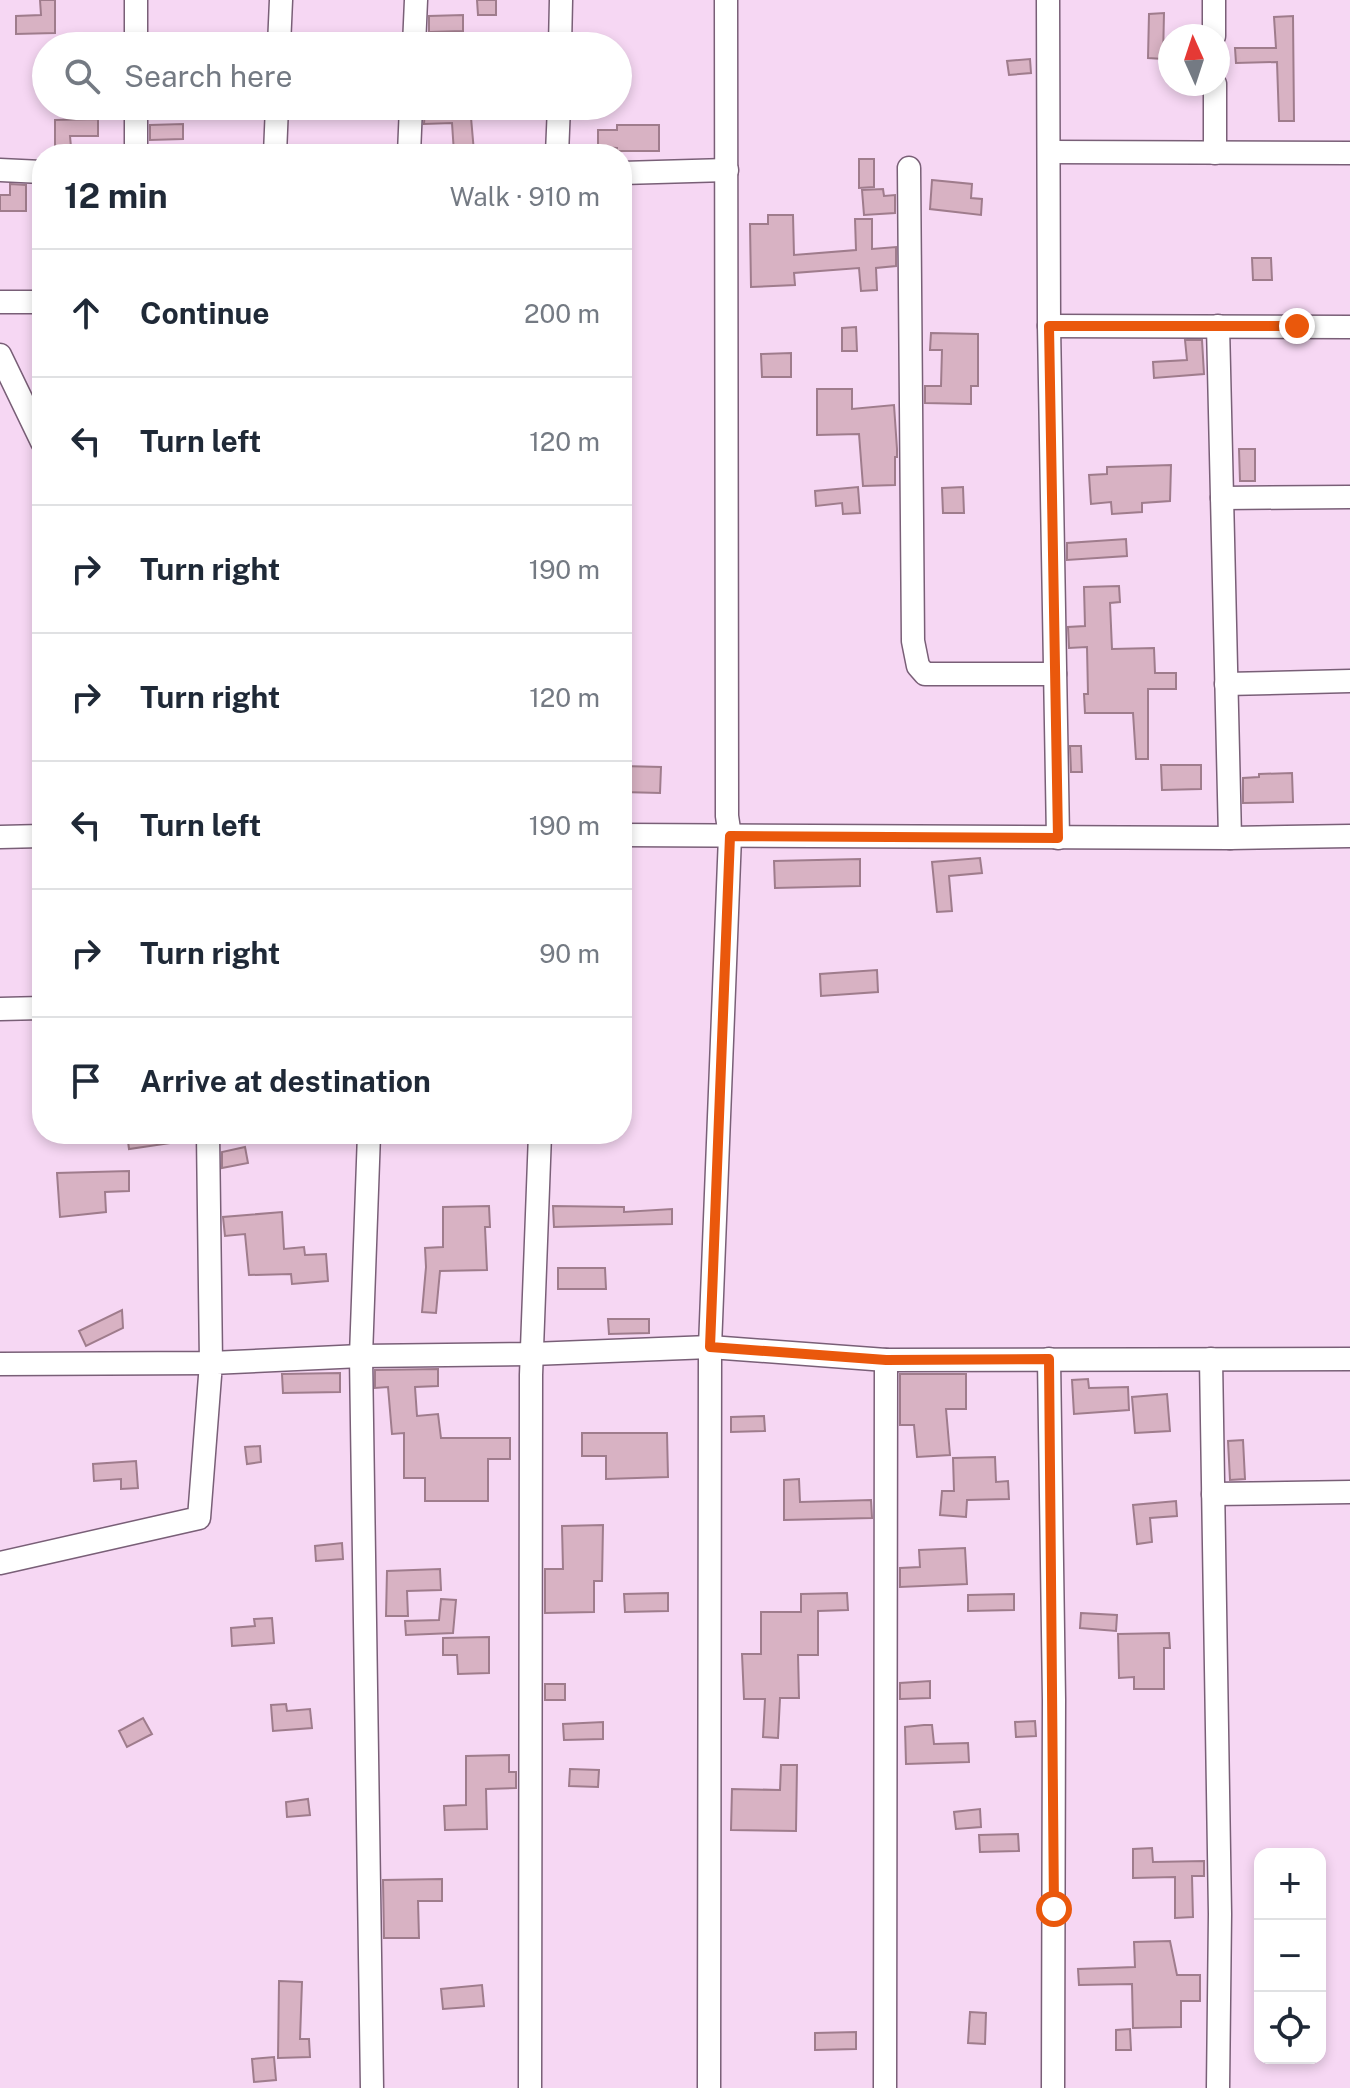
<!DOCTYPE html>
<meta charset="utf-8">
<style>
:root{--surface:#fff;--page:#f2f2f3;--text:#1f2937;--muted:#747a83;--line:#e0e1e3}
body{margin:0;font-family:"Public Sans",sans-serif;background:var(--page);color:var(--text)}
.controls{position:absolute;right:24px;bottom:24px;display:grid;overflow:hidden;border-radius:16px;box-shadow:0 4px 12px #0003}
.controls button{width:72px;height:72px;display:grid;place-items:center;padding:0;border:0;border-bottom:2px solid var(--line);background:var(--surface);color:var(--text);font:40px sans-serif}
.compass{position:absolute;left:1158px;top:24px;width:72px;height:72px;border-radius:50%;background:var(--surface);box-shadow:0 4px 12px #0003;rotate:357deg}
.stop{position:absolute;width:24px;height:24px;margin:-18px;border:6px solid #ea580c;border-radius:50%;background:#fff}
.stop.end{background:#ea580c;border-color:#fff;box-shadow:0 2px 8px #0008}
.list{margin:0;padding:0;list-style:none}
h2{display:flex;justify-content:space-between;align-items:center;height:104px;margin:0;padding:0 32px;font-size:34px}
h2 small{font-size:26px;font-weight:400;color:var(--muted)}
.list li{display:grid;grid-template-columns:52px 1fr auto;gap:24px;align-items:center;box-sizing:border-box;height:128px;padding:0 32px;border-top:2px solid var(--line)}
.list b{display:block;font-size:30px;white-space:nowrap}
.list em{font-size:26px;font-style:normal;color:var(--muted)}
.icon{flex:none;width:44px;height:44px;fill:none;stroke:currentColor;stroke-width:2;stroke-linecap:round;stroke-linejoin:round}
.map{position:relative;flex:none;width:1350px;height:2088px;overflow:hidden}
.search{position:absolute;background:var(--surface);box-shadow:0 4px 12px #0003;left:32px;top:32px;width:600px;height:88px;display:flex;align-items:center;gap:20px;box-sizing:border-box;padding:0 28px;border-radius:44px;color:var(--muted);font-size:30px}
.panel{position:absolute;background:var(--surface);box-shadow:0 4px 12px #0003;left:32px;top:144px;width:600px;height:1000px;border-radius:32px}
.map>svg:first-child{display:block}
.building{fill:#d8b2c3;stroke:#9f7c8c;stroke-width:2}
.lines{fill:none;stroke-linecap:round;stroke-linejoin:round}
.minor-casing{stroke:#795f77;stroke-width:25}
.minor{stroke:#fff;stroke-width:22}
.route{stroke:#ea580c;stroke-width:10}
</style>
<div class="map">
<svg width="1350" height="2088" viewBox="0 0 1350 2088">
<rect width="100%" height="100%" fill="#f6d7f3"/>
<g class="building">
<path d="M40,0H55V33L16,34V16L41,15Z"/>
<path d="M477,0H496V15H478Z"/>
<path d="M1164,13L1163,59L1148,58L1149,14Z"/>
<path d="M463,15V31L429,32V16Z"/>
<path d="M1293,16L1294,121H1279L1277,62L1236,63L1235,48H1276L1274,17Z"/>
<path d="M1030,59L1031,73L1009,75L1007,61Z"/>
<path d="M452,106H470L474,152L454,153L452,123L424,124L425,108H453Z"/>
<path d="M98,119V136H70L71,147H55V120Z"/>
<path d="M183,124V139L150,140V125Z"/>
<path d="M617,125H659V151H617V148L598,147V130H617Z"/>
<path d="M859,159H874V187L859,188Z"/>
<path d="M932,180L972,184L971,198L982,199L981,215L930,209Z"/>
<path d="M10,184L26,185V211H0V195H10Z"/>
<path d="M883,189L884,196L895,195V213L864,215L862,190Z"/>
<path d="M768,215H793L794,255L856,250L855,219H872V249L896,247V266L876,268L877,290L861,291L859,268L794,273L795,285L751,287L750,224H768Z"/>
<path d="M1252,258H1271L1272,280H1253Z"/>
<path d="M856,327L857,351H842V328Z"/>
<path d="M931,333L978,334V386H971V404L925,403V386H941L942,350H930Z"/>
<path d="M1185,340H1202L1204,374L1154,378L1153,362L1187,360Z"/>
<path d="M791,353V377H762L761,354Z"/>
<path d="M817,389H852V409L894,405L897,449V457H895V485L863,486L859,434L817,435Z"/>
<path d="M1239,449H1255V481H1240Z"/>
<path d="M1171,465L1170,501L1142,503V512L1112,514L1111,502L1091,504L1089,475L1107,474V467Z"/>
<path d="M858,487L860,513L843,514L842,503L816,506L815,491Z"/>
<path d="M963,487L964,513H943L942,488Z"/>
<path d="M1126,539L1127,556L1067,560V543Z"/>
<path d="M1119,586L1120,602L1110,603L1112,649L1154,648L1155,673H1176V689H1148V759H1136L1133,713H1085L1084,694H1088L1087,647L1069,648L1068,627L1085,626L1084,587Z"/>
<path d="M1070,746H1081L1082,772H1071Z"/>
<path d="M1161,765H1201V789L1162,790Z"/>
<path d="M622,766L661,767L660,793L622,792Z"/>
<path d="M1292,773L1293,802L1243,803V778L1259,777V774Z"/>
<path d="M980,858L982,873L949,876L952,911L937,912L932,862Z"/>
<path d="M860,859V886L775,888L774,861Z"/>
<path d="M877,970L878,992L821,996L820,974Z"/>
<path d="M127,1134H170L171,1143L129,1149Z"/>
<path d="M245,1147L248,1163L222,1168V1152Z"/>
<path d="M129,1171V1191L105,1192L106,1212L60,1217L57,1173Z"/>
<path d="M489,1206L490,1227H485L487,1270L440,1271L436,1313L422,1312L426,1267L425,1248L443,1247V1207Z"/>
<path d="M553,1206L624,1207V1212L672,1209V1224L554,1227Z"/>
<path d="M282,1212L284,1249L304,1247L305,1255L326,1254L328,1281L292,1284L291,1274L249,1275L245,1234L225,1236L223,1217Z"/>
<path d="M558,1268H605L606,1289H558Z"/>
<path d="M122,1310L123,1328L86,1346L79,1331Z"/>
<path d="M608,1319H649V1333L609,1334Z"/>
<path d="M438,1369V1386L415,1387L417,1416L438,1414L441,1438H510V1459H488V1501H425V1478H404V1433L392,1434L388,1387L375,1388V1370Z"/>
<path d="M340,1373V1392L283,1393L282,1374Z"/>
<path d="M900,1374H966V1409H946L950,1455L917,1457L914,1425H900Z"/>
<path d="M1088,1379L1089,1388L1128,1387L1129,1410L1074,1414L1072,1380Z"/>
<path d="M1167,1394L1170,1431L1135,1433L1132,1397Z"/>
<path d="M764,1416L765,1431L731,1432V1417Z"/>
<path d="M582,1433H667L668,1477L606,1479V1456H582Z"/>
<path d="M1243,1440L1245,1479L1230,1480L1228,1441Z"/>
<path d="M260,1446L261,1462L247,1464L245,1447Z"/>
<path d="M995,1457L996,1482L1008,1481L1009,1499L967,1500L966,1517L940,1515L942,1491H954L953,1458Z"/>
<path d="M136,1461L138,1488L121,1489V1479L94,1481L93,1464Z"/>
<path d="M799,1479L800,1502L871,1500L872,1518L784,1520V1480Z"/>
<path d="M1176,1501L1177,1516L1150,1518L1152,1542L1137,1544L1133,1505Z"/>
<path d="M603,1525L602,1581H594V1612L545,1613V1569H563L562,1526Z"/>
<path d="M342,1543L343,1559L316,1561L315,1546Z"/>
<path d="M965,1548L967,1584L900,1587V1568L920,1567L919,1550Z"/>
<path d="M440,1569L441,1590L407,1591L408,1616H386L387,1571Z"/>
<path d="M668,1593V1611L625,1612L624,1594Z"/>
<path d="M847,1593L848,1610L818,1611V1655H798L799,1698H780L778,1738L763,1737L765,1699H744L742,1654H761V1612H801V1594Z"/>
<path d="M1014,1594V1610L968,1611V1595Z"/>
<path d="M441,1599L456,1600L453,1633L406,1635L405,1621L439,1620Z"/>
<path d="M1081,1613L1117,1615L1116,1631L1080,1628Z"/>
<path d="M272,1618L274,1643L232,1646L231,1628L255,1626L254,1619Z"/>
<path d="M1169,1633L1170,1648H1164V1689H1134V1677L1119,1678L1118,1634Z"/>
<path d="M489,1637V1673L458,1674L457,1655H443V1638Z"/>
<path d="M930,1681V1698L900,1699V1683Z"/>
<rect x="545" y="1684" width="20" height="16"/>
<path d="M286,1704L287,1711L310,1709L312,1728L273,1731L271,1705Z"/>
<path d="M143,1718L152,1734L127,1747L119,1731Z"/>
<path d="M1035,1721L1036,1736L1016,1737L1015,1722Z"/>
<path d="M603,1722V1739L564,1740L563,1724Z"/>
<path d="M924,1725H932L934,1744L968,1743L969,1762L906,1764L905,1727Z"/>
<path d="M509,1755V1772H516V1788L486,1789L487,1829L445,1830L444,1806L466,1805V1756Z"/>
<path d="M781,1765H797L796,1831L731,1830L732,1789L780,1790Z"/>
<path d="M570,1769L599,1770L598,1787L569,1786Z"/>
<path d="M308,1799L310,1815L287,1817L286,1802Z"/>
<path d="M980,1809L981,1827L956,1829L954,1812Z"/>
<path d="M1018,1834L1019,1851L980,1852L979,1835Z"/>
<path d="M1152,1848L1153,1862L1204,1861V1876H1192L1193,1917L1175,1918V1877L1133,1878V1849Z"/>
<path d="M442,1879V1901H418L419,1938H384L383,1880Z"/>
<path d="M1170,1941L1177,1975H1200V2001H1181V2027L1133,2028L1132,1984L1079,1985L1078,1969L1135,1967L1134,1942Z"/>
<path d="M279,1981L302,1982L300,2039H309L310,2057L278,2058Z"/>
<path d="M482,1985L484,2006L443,2009L441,1989Z"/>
<path d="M970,2012L986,2013L985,2044L968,2043Z"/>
<path d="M1130,2029L1131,2050H1116V2030Z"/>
<path d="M856,2032V2049L815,2050V2033Z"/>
<path d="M274,2057L276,2080L254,2082L252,2059Z"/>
</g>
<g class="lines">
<defs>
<g id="minor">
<path d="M1048,0L1049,326L1058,838"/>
<path d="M1214,0V36"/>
<path d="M136,46V0"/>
<path d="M279,46L281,0"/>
<path d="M414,46L416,0"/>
<path d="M560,46L561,0"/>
<path d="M1215,84V153"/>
<path d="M1050,152L1350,153"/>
<path d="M136,154V106"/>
<path d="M275,154L277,106"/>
<path d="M409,154L411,106"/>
<path d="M557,154L559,106"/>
<path d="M909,168L913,641L918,666L925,674H1055"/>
<path d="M0,170L42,172"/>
<path d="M622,173L727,170"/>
<path d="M0,302H42"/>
<path d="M1049,326L1350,327"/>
<path d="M1218,326L1230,838"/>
<path d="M0,355L42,442"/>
<path d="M1222,498L1350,497"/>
<path d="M1226,684L1350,681"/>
<path d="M622,835L1230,838L1350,836"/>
<path d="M0,837L42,836"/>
<path d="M0,1009L42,1008"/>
<path d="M369,1134L361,1356L372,2088"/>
<path d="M1049,1359L1054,1700L1053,2088"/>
<path d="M1211,1359L1220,1914L1218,2088"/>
<path d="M0,1364L211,1363L208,1134"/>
<path d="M1213,1494L1350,1492"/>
<path d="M0,1563L199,1518L211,1363L361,1356L532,1354L710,1347L886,1360L1350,1359"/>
<path d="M530,2088L531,1375L540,1134"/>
<path d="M709,2088L710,1347L730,836L727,816L726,0"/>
<path d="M885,2088L886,1360"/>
</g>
</defs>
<use href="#minor" class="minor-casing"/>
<use href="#minor" class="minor"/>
</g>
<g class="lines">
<path class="route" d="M1054,1909L1049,1359L886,1360L710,1347L730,836L1058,838L1049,326H1297"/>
</g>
</svg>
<div class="controls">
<button>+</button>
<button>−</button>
<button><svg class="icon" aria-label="locate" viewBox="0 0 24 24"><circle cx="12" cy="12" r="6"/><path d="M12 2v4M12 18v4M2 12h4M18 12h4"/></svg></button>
</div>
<svg class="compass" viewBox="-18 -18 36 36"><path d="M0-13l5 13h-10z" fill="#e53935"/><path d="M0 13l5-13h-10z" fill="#747a83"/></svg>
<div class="stop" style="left:1054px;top:1909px"></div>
<div class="stop end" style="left:1297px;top:326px"></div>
<div class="search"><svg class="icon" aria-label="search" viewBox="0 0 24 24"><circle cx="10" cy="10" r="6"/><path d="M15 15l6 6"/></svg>Search here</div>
<section class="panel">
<h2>12 min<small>Walk · 910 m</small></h2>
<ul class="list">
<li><svg class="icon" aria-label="ahead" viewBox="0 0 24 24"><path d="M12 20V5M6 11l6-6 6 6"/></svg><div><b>Continue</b></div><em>200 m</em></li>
<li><svg class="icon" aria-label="left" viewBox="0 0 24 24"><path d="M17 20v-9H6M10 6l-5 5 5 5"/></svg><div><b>Turn left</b></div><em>120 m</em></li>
<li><svg class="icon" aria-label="right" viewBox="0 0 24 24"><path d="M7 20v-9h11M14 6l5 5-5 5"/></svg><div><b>Turn right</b></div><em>190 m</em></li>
<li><svg class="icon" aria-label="right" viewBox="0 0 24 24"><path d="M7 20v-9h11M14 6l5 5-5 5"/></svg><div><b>Turn right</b></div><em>120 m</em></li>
<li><svg class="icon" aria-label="left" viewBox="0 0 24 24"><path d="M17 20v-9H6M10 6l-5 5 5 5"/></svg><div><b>Turn left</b></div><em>190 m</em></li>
<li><svg class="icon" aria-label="right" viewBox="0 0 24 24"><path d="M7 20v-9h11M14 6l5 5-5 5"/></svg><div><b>Turn right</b></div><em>90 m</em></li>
<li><svg class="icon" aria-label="arrive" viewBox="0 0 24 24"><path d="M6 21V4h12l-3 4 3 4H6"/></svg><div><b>Arrive at destination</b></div></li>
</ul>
</section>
</div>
